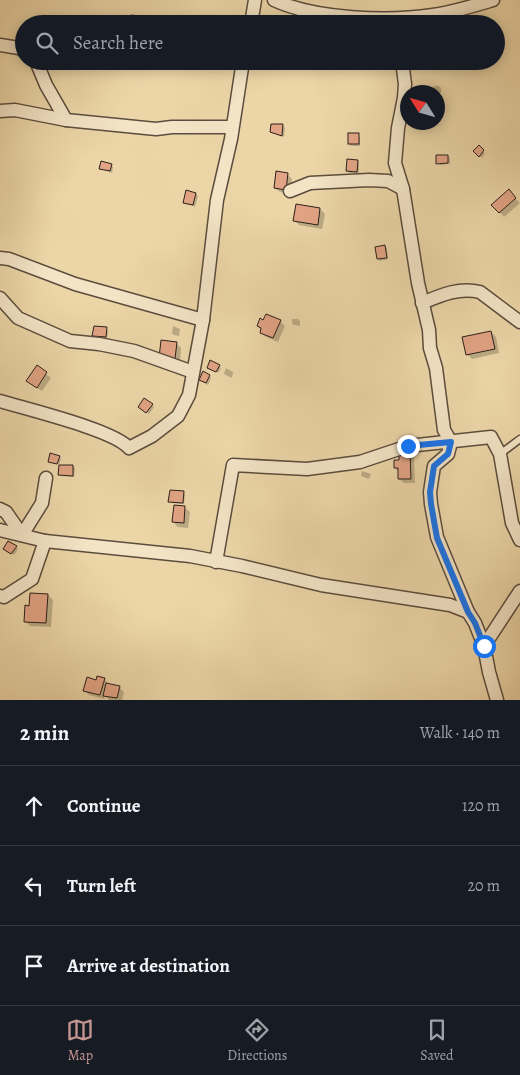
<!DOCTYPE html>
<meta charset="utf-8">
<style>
:root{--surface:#171b24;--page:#20242c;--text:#f1f3f6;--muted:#9ea1a6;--line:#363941;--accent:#c59692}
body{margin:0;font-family:Alegreya,serif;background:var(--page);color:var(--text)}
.compass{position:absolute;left:400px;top:85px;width:45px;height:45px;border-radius:50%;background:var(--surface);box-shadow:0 2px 12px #0003;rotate:307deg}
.stop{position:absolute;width:15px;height:15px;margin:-11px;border:4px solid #1a73e8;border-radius:50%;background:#fff}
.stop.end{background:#1a73e8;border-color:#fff;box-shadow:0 1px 5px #0008}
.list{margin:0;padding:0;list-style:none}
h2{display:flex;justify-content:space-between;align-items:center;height:65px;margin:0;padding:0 20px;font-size:21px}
h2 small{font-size:16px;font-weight:400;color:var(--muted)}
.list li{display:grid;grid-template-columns:32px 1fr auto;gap:15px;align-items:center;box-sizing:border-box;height:80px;padding:0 20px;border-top:1px solid var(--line)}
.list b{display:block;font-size:19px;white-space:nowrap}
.list em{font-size:16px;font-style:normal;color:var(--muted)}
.icon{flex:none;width:28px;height:28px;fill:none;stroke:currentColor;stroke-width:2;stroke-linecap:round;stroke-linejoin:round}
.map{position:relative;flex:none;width:520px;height:700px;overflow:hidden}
.search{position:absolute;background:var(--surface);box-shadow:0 2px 12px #0003;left:15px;right:15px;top:15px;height:55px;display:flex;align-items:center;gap:12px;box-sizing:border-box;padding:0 18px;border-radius:28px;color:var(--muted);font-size:19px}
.sheet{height:305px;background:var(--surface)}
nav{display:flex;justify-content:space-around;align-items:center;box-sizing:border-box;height:70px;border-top:1px solid var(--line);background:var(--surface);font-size:14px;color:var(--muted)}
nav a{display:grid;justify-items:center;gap:2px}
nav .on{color:var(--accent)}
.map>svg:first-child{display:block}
.shadow{fill:#0003}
.building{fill:#e2a485;stroke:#2b1f1a}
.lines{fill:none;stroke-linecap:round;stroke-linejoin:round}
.lane-casing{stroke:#5b4d3e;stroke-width:9}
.street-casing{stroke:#5b4d3e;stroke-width:15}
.lane{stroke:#f3e4c6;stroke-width:6}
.street{stroke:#f3e4c6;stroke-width:12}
.route{stroke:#1a73e8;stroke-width:6}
</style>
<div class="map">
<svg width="520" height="700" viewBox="0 0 520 700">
<rect width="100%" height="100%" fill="#ecd6a8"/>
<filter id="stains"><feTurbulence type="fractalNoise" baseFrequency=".004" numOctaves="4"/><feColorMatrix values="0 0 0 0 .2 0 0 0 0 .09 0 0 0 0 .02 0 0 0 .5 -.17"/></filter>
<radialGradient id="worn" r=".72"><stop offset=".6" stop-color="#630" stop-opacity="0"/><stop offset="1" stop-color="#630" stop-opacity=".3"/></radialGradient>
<g class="shadow">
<path d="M433,86H439L441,88V93L435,92Z"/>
<path d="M283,126L285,128L284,137L271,131Z"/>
<path d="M358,135L360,137V146H351L349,144Z"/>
<path d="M479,147L485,153L482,158L475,151Z"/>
<path d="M448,156L450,158V164L440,165L438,163Z"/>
<path d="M357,161L359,163V173H349L347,171Z"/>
<path d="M111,165L113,167L112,173L100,168Z"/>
<path d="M287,174L292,179L290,194L280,192L275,188Z"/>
<path d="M196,194L198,196L195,207L184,202Z"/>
<path d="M513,196L520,203L504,217L493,205Z"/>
<path d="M320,209L325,214L322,229L299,225L295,221Z"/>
<path d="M385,247L387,249L388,259L380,261L378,259Z"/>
<path d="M292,319H298L300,321V326L294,325L292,323Z"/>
<path d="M280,321L285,326L278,342L266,337L261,332L262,329L258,326Z"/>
<path d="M173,326L180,329L179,336L174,335L172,333Z"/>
<path d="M106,329L108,331L107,339L96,337L94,335Z"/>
<path d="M491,332L496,337L499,353L472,359L467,354Z"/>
<path d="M176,343L181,348L180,363L165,362Z"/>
<path d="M219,366L221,368L218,373L208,368Z"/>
<path d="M37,367L51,378L42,391L33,385Z"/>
<path d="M226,368L233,372L232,378L224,374Z"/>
<path d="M209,376L211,378L208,385L200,380Z"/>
<path d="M152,405L154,407L149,414L141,408Z"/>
<path d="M409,453L414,458L415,483H404L399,479V472L395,468Z"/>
<path d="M59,457L61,459L59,465L49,461Z"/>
<path d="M73,466L75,468L74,477L62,476L60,474Z"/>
<path d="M362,471L371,474L369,479L361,476Z"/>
<path d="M183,492L185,494L184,504L172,503L170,501Z"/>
<path d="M185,508L190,512L188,528L178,527L173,522Z"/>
<path d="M16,547L18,549L14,555L7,550Z"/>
<path d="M31,594L48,595L53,600L51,627L30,626L25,621L30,607Z"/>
<path d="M104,679L109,684L119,687L124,692L122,700H109L105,696L104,699L89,695L84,690L97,681Z"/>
</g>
<g class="building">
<path d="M131,15L161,18V24H131Z"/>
<path d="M271,124H283L282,136L270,132Z"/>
<rect x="348" y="133" width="11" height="11"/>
<path d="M479,145L484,150L479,157L473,151Z"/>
<path d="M436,155H448V163L436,164Z"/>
<path d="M347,159L358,160L357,172L346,171Z"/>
<path d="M101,161L112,164L110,171L99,169Z"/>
<path d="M276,171L288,173L286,190L274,188Z"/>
<path d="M509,189L516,198L499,213L491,205Z"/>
<path d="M186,190L196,193L193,205L183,203Z"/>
<path d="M296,204L320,208L318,225L293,221Z"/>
<path d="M385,245L387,258L377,259L375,247Z"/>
<path d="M266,314L281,320L273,338L260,333L261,328L257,326L260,318L263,320Z"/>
<path d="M94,326L107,327L106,337L92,336Z"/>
<path d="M491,331L495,349L466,355L462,337Z"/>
<path d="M161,340L177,342L175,359L159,358Z"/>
<path d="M210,360L220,365L216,372L207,368Z"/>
<path d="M37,365L47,372L37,388L26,381Z"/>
<path d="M203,371L210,375L206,383L199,380Z"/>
<path d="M144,398L153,404L146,413L138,407Z"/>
<path d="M410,452L411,479H398V468H394V460H399V453Z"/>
<path d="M50,453L60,456L57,464L48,462Z"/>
<path d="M59,465H73V476L58,475Z"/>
<path d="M170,490L184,491L183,503L168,502Z"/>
<path d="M174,505L185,506L184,523L172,522Z"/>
<path d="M8,541L17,546L11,554L3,549Z"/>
<path d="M30,593L48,594L46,623L24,622L25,605L29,606Z"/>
<path d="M97,676L105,678L100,695L83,691L87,677L96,680Z"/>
<path d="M106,683L120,686L117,698L103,696Z"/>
</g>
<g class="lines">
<defs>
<path id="lane" d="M500,454L520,439"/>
<g id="street">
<path d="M274,0C315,19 388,22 433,15C454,12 473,6 493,0"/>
<path d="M251,24L255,0"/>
<path d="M0,45L19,48L24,51"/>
<path d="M36,61L46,85L66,120L156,129L172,127H232"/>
<path d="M402,61L405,84L404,98L398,128L395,163L403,189L418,283L429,330L430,348L436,368L444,430L451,442L448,454L434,466L430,492L431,504L437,537L468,612"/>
<path d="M0,111L15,110L66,120"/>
<path d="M290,191L310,183L369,180L388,181L403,189"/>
<path d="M0,258L9,259L75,284L203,320"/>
<path d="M0,298L18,318L70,341L99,344L134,351L193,372"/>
<path d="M422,303C441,295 459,287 480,292L520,322"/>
<path d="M0,401C26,409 114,430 129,448L152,436L178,416L189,395L203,320L217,200L231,139L243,61"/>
<path d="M0,509L6,512L22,535"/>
<path d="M0,530L45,541L32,579L4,597L0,596"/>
<path d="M22,535L42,503L46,478"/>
<path d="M45,541L190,556L242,566L321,585L450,605L468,612L475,623L484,646L489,672L497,700"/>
<path d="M216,562L233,465L307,469L360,462L408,446L491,437L500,454L512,523L520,540"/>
<path d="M484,646L520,591"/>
</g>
</defs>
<use href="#lane" class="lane-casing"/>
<use href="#street" class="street-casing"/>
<use href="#lane" class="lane"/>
<use href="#street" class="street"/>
</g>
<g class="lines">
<path class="route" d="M408,446L451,442L448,454L434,466L430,492L431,504L437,538L468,612L475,623L484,646"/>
</g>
<rect width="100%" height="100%" filter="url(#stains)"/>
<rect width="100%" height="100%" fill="url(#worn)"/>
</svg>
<svg class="compass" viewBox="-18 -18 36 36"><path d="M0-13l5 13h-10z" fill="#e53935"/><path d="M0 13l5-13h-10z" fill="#9ea1a6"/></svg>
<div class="stop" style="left:484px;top:646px"></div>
<div class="stop end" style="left:408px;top:446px"></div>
<div class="search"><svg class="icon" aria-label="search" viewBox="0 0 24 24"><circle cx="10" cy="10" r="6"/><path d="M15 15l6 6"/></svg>Search here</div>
</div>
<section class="sheet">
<h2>2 min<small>Walk · 140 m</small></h2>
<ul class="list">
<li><svg class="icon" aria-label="ahead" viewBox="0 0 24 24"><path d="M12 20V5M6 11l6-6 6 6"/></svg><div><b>Continue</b></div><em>120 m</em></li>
<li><svg class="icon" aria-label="left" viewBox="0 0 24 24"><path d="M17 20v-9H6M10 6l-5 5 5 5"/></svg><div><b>Turn left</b></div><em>20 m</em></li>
<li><svg class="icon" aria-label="arrive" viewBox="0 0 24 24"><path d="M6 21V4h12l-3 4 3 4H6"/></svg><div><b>Arrive at destination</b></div></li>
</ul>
</section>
<nav>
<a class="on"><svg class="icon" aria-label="map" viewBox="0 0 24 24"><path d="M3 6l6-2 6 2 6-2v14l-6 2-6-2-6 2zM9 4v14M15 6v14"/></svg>Map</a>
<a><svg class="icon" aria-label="directions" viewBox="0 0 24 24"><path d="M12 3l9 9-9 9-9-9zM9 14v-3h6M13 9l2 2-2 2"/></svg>Directions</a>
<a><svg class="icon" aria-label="saved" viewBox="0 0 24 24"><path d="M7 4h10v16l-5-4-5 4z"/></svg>Saved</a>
</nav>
